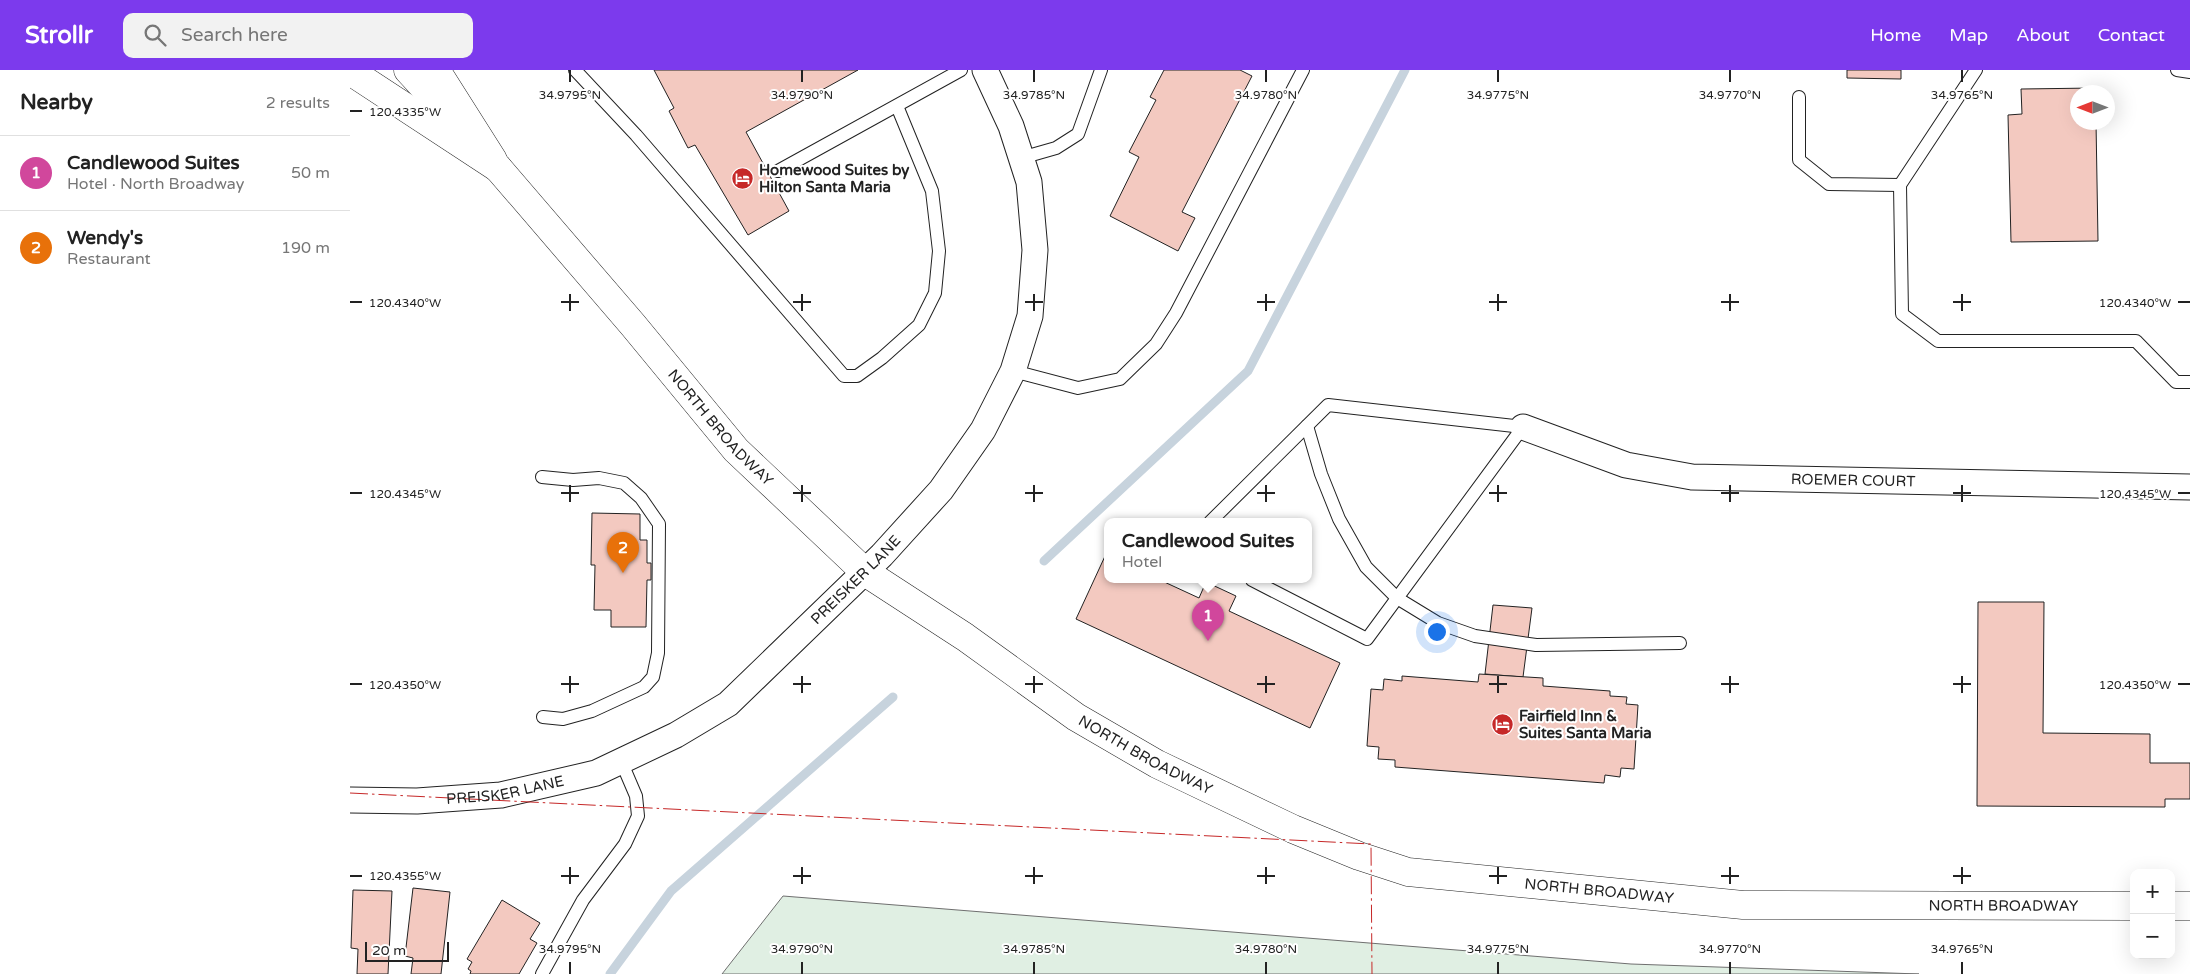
<!DOCTYPE html>
<meta charset="utf-8">
<style>
:root{--surface:#fff;--page:#f2f2f2;--text:#222;--muted:#767676;--line:#e0e0e0;--accent:#7c3aed}
body{margin:0;font-family:"Varela Round",sans-serif;background:var(--page);color:var(--text)}
.controls{position:absolute;right:15px;bottom:15px;display:grid;overflow:hidden;border-radius:10px;box-shadow:0 5px 20px #0002}
.controls button{width:45px;height:45px;display:grid;place-items:center;padding:0;border:0;border-bottom:1px solid var(--line);background:var(--surface);color:var(--text);font:25px sans-serif}
.compass{position:absolute;left:1720px;top:15px;width:45px;height:45px;border-radius:50%;background:var(--surface);box-shadow:0 5px 20px #0002;rotate:270deg}
.scale{position:absolute;left:15px;bottom:12px;width:84px;box-sizing:border-box;padding-left:5px;border:2px solid #222;border-top:0;font-size:14px;line-height:18px;white-space:nowrap;color:#222;-webkit-text-stroke:4px #fff;paint-order:stroke}
.you{position:absolute;left:1086px;top:561px;width:18px;height:18px;margin:-12px;border:4px solid #fff;border-radius:50%;background:#1a73e8;box-shadow:0 0 0 8px #1a73e833}
.badge{display:grid;place-items:center;width:32px;height:32px;border-radius:50%;background:var(--accent);color:#fff;font-size:16px;font-weight:700}
.pin{position:absolute;translate:-50% -41px;filter:drop-shadow(0 1px 2px #0008)}
.pin::after{content:'';position:absolute;top:26px;width:18px;height:15px;background:inherit;clip-path:polygon(0 0,100% 0,50% 100%)}
.popup{position:absolute;left:754px;top:448px;width:208px;height:65px;box-sizing:border-box;display:grid;place-content:center;border-radius:10px;background:var(--surface);filter:drop-shadow(0 1px 4px #0005);font-size:16px;white-space:nowrap;color:var(--muted)}
.popup b{font-size:19px;color:var(--text)}
.popup::after{content:'';position:absolute;left:50%;top:100%;margin-left:-10px;border:10px solid transparent;border-top-color:var(--surface)}
.list{margin:0;padding:0;list-style:none}
h2{display:flex;justify-content:space-between;align-items:center;height:65px;margin:0;padding:0 20px;font-size:21px}
h2 small{font-size:16px;font-weight:400;color:var(--muted)}
.list li{display:grid;grid-template-columns:32px 1fr auto;gap:15px;align-items:center;box-sizing:border-box;height:75px;padding:0 20px;border-top:1px solid var(--line)}
.list b{display:block;font-size:19px;white-space:nowrap}
.list p{margin:0;font-size:16px;white-space:nowrap;color:var(--muted)}
.list em{font-size:16px;font-style:normal;color:var(--muted)}
.icon{flex:none;width:28px;height:28px;fill:none;stroke:currentColor;stroke-width:2;stroke-linecap:round;stroke-linejoin:round}
.map{position:relative;flex:none;width:1840px;height:904px;overflow:hidden}
header{display:flex;align-items:center;gap:30px;box-sizing:border-box;height:70px;padding:0 25px;background:var(--accent);color:#fff}
header strong{font-size:24px}
nav{display:flex;gap:28px;margin-inline-start:auto;font-size:18px}
.search{width:350px;height:45px;background:var(--page);display:flex;align-items:center;gap:12px;box-sizing:border-box;padding:0 18px;border-radius:10px;color:var(--muted);font-size:19px}
main{display:flex}
aside{flex:1;background:var(--surface)}
.map>svg:first-child{display:block}
.green{fill:#e0efe3;stroke:#6f6f6f}
.lines{fill:none;stroke-linecap:round;stroke-linejoin:round}
.stream{stroke:#c7d3dd;stroke-width:9}
.building{fill:#f3c9c0;stroke:#222}
.lane-casing{stroke:#222;stroke-width:14}
.street-casing{stroke:#222;stroke-width:27}
.primary-casing{stroke:#222;stroke-width:29}
.highway-casing{stroke:#222;stroke-width:29}
.lane{stroke:#fff;stroke-width:12}
.street{stroke:#fff;stroke-width:25}
.primary{stroke:#fff;stroke-width:28}
.highway{stroke:#fff;stroke-width:28}
.power{stroke:#c62828;stroke-width:1;stroke-dasharray:18 4 2.5 4;stroke-linecap:butt}
.ticks{fill:none;stroke:#222;stroke-width:2}
.labels{text-anchor:middle;dominant-baseline:central;stroke-width:4;stroke-linejoin:round;paint-order:stroke}
.poi-label{font-size:15px;font-weight:bold;fill:#222;stroke:#fff;text-anchor:start}
.street-label{font-size:15px;fill:#222;stroke:#fff}
.ticks-label{font-size:12px;text-anchor:middle;fill:#222;stroke:#fff;stroke-width:4;stroke-linejoin:round;paint-order:stroke}
</style>
<header>
<strong>Strollr</strong>
<div class="search"><svg class="icon" aria-label="search" viewBox="0 0 24 24"><circle cx="10" cy="10" r="6"/><path d="M15 15l6 6"/></svg>Search here</div>
<nav><a>Home</a><a>Map</a><a>About</a><a>Contact</a></nav>
</header>
<main>
<aside>
<h2>Nearby<small>2 results</small></h2>
<ul class="list">
<li><span class="badge" style="background:#d1479c">1</span><div><b>Candlewood Suites</b><p>Hotel · North Broadway</p></div><em>50 m</em></li>
<li><span class="badge" style="background:#e8710a">2</span><div><b>Wendy's</b><p>Restaurant</p></div><em>190 m</em></li>
</ul>
</aside>
<div class="map">
<svg width="1840" height="904" viewBox="0 0 1840 904">
<rect width="100%" height="100%" fill="#fff"/>
<path class="green" d="M433,826L1281,894L1569,904H372Z"/>
<g class="lines">
<g class="stream">
<path d="M694,491L898,301L1055,0"/>
<path d="M260,904L321,821L543,627"/>
</g>
</g>
<g class="building">
<path d="M304,0H508L396,62L439,141L398,165L345,75L338,78L319,41L324,38Z"/>
<path d="M814,0H890L902,6L832,142L845,148L828,181L760,146L789,87L779,82L806,30L800,27Z"/>
<path d="M1497,0H1551V9L1497,8Z"/>
<path d="M1745,18V22H1728V52H1746L1748,171L1661,172L1658,45L1672,44L1671,19Z"/>
<path d="M242,443L290,444V470H297V493H301V510H297L296,557H261V540H244L245,495H241Z"/>
<path d="M756,484L758,485V510H810L849,528L856,512L886,526L879,541L990,593L960,658L726,549Z"/>
<path d="M1628,532H1694L1693,663L1800,664V693H1840V729H1815V737L1627,736Z"/>
<path d="M1143,535L1182,538L1173,607L1135,604Z"/>
<path d="M1129,604L1193,608V616L1260,621V626L1277,627L1276,634L1288,635L1284,699L1271,698L1270,707L1255,705L1254,713L1045,697V690L1028,689L1029,677L1017,676L1021,619L1033,620L1034,609L1052,611V606L1128,612Z"/>
<path d="M63,818L100,822L91,904H61L63,888L55,886Z"/>
<path d="M3,820L42,821L38,904H7L8,879L1,878Z"/>
<path d="M152,830L190,853L180,869L187,873L169,904H120L121,901L118,899L122,892L117,889Z"/>
</g>
<g class="lines">
<defs>
<g id="lane">
<path d="M225,0L286,65L494,306H507L532,288L569,255L585,223L589,181L582,121L547,36"/>
<path d="M1626,0L1550,115L1552,244L1588,271H1786L1826,312H1840"/>
<path d="M1827,0L1840,2"/>
<path d="M1449,27V90L1479,114L1550,115"/>
<path d="M671,88L706,78L728,64L751,0"/>
<path d="M428,101L611,0"/>
<path d="M663,301L728,318L770,309L806,274L826,243L953,0"/>
<path d="M957,356L971,404L989,449L1016,497L1047,528L1088,553L1125,566L1186,575L1330,573"/>
<path d="M192,407L223,410L249,408L274,413L291,428L309,454L308,583L303,607L294,617L242,641L213,649L193,647"/>
<path d="M860,452L978,335L1173,357"/>
<path d="M902,510L1017,569L1173,357"/>
<path d="M192,904L233,830L275,774L288,746L286,726L271,691"/>
</g>
<g id="street">
<path id="s1" d="M1173,357L1276,395L1342,407L1840,417"/>
<path id="s2" d="M0,730L67,731L151,725L246,703L326,665L378,634L532,485L591,420L633,360L663,301L680,246L685,180L679,112L661,56L635,0"/>
</g>
<g id="primary">
<path id="s3" d="M58,0L148,98L283,255L386,380L515,502L615,567L726,647L807,694L943,759L1009,786L1058,802L1393,835L1784,836"/>
<path d="M1821,836H1840"/>
</g>
<g id="highway">
<path d="M86,0L143,90"/>
<path d="M0,1L148,98"/>
</g>
</defs>
<use href="#lane" class="lane-casing"/>
<use href="#street" class="street-casing"/>
<use href="#primary" class="primary-casing"/>
<use href="#highway" class="highway-casing"/>
<use href="#lane" class="lane"/>
<use href="#street" class="street"/>
<use href="#primary" class="primary"/>
<use href="#highway" class="highway"/>
<path class="power" d="M0,723L1021,774L1022,904"/>
</g>
<path class="ticks" d="M220,0V12M452,0V12M684,0V12M916,0V12M1148,0V12M1380,0V12M1612,0V12M0,41H12M220,224V241M452,224V241M684,224V241M916,224V241M1148,224V241M1380,224V241M1612,224V241M0,232H12M211,232H229M443,232H461M675,232H693M907,232H925M1139,232H1157M1371,232H1389M1603,232H1621M1828,232H1840M220,415V432M452,415V432M684,415V432M916,415V432M1148,415V432M1380,415V432M1612,415V432M0,423H12M211,423H229M443,423H461M675,423H693M907,423H925M1139,423H1157M1371,423H1389M1603,423H1621M1828,423H1840M220,606V623M452,606V623M684,606V623M916,606V623M1148,606V623M1380,606V623M1612,606V623M0,614H12M211,614H229M443,614H461M675,614H693M907,614H925M1139,614H1157M1371,614H1389M1603,614H1621M1828,614H1840M220,797V814M452,797V814M684,797V814M916,797V814M1148,797V814M1380,797V814M1612,797V814M0,806H12M211,806H229M443,806H461M675,806H693M907,806H925M1139,806H1157M1371,806H1389M1603,806H1621M220,892V904M452,892V904M684,892V904M916,892V904M1148,892V904M1380,892V904M1612,892V904"/>
<defs>
<symbol id="hotel-disc" viewBox="-11 -11 22 22"><circle r="9.5" fill="#c62828" stroke="#fff"/><path d="M-6-4.5h1.5V1H6V5H4.5V3h-9V5H-6ZM-4 0a1.8 1.8 0 1 1 3.6 0ZM.5 0V-2.5h3Q6-2.5 6 0Z" fill="#fff"/></symbol>
</defs>
<g fill-rule="evenodd">
<use href="#hotel-disc" x="380" y="96" width="25" height="25"/>
<use href="#hotel-disc" x="1140" y="642" width="25" height="25"/>
</g>
<g class="labels">
<g class="poi-label">
<text x="409" y="100">Homewood Suites by<tspan x="409" dy="17">Hilton Santa Maria</tspan></text>
<text x="1169" y="646">Fairfield Inn &amp;<tspan x="1169" dy="17">Suites Santa Maria</tspan></text>
</g>
<g class="street-label">
<text stroke="none"><textPath href="#s3" startOffset="475">NORTH BROADWAY</textPath></text>
<text stroke="none"><textPath href="#s1" startOffset="338">ROEMER COURT</textPath></text>
<text stroke="none"><textPath href="#s2" startOffset="576">PREISKER LANE</textPath></text>
<text stroke="none"><textPath href="#s3" startOffset="1015">NORTH BROADWAY</textPath></text>
<text stroke="none"><textPath href="#s2" startOffset="156">PREISKER LANE</textPath></text>
<text stroke="none"><textPath href="#s3" startOffset="1495">NORTH BROADWAY</textPath></text>
<text stroke="none"><textPath href="#s3" startOffset="1900">NORTH BROADWAY</textPath></text>
</g>
</g>
<g class="ticks-label">
<text x="220" y="29">34.9795°N</text>
<text x="452" y="29">34.9790°N</text>
<text x="684" y="29">34.9785°N</text>
<text x="916" y="29">34.9780°N</text>
<text x="1148" y="29">34.9775°N</text>
<text x="1380" y="29">34.9770°N</text>
<text x="1612" y="29">34.9765°N</text>
<text x="55" y="46">120.4335°W</text>
<text x="1785" y="237">120.4340°W</text>
<text x="55" y="237">120.4340°W</text>
<text x="1785" y="428">120.4345°W</text>
<text x="55" y="428">120.4345°W</text>
<text x="1785" y="619">120.4350°W</text>
<text x="55" y="619">120.4350°W</text>
<text x="55" y="810">120.4355°W</text>
<text x="220" y="883">34.9795°N</text>
<text x="452" y="883">34.9790°N</text>
<text x="684" y="883">34.9785°N</text>
<text x="916" y="883">34.9780°N</text>
<text x="1148" y="883">34.9775°N</text>
<text x="1380" y="883">34.9770°N</text>
<text x="1612" y="883">34.9765°N</text>
</g>
</svg>
<div class="controls">
<button>+</button>
<button>−</button>
</div>
<svg class="compass" viewBox="-18 -18 36 36"><path d="M0-13l5 13h-10z" fill="#e53935"/><path d="M0 13l5-13h-10z" fill="#767676"/></svg>
<div class="scale">20 m</div>
<div class="you"></div>
<div class="pin badge" style="left:858px;top:571px;background:#d1479c">1</div>
<div class="popup"><b>Candlewood Suites</b>Hotel</div>
<div class="pin badge" style="left:273px;top:503px;background:#e8710a">2</div>
</div>
</main>
